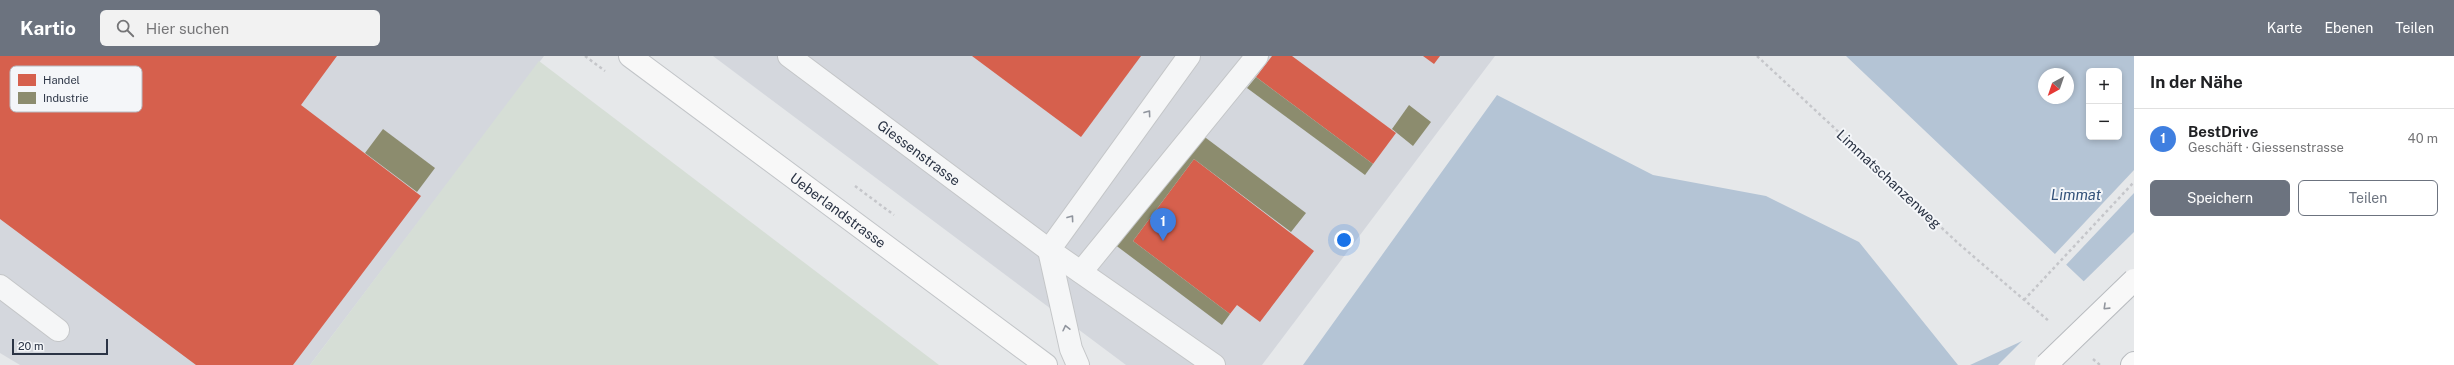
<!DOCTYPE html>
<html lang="de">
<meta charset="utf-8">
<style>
:root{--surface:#fff;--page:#f2f2f2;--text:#202124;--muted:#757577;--line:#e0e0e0;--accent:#6c737f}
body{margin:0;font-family:"Public Sans",sans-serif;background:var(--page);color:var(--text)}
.controls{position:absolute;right:12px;top:12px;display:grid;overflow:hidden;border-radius:6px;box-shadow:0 2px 6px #0003}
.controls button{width:36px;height:36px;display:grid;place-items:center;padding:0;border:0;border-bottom:1px solid var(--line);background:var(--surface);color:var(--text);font:20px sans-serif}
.compass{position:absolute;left:2038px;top:12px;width:36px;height:36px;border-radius:50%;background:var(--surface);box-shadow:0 2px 6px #0003;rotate:220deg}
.scale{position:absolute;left:12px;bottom:10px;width:96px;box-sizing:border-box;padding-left:4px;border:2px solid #2b3445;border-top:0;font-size:11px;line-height:14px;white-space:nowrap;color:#2b3445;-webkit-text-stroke:3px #f4f6f9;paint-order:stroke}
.you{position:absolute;left:1344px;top:184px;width:14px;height:14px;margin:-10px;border:3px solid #fff;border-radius:50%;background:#1a73e8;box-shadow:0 0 0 6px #1a73e833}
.badge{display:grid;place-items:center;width:26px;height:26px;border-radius:50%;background:var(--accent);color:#fff;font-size:13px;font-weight:700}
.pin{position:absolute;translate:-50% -33px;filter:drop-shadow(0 1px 2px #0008)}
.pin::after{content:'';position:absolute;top:21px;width:14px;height:12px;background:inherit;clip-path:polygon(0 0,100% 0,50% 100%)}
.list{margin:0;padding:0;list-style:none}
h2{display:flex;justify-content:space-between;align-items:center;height:52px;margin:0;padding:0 16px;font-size:17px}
h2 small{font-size:13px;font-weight:400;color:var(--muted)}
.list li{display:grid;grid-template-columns:26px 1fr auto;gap:12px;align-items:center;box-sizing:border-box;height:60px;padding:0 16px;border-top:1px solid var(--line)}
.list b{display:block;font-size:15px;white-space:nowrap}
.list p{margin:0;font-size:13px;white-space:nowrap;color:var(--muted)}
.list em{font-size:13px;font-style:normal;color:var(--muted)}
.actions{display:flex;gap:8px;padding:12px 16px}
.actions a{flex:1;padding:9px 0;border:1px solid var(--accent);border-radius:6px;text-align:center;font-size:14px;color:var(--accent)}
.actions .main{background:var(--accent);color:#fff}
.icon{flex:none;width:22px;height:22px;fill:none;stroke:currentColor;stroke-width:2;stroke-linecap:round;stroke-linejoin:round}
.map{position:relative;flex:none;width:2134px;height:309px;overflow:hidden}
header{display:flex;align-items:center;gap:24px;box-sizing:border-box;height:56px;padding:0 20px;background:var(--accent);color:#fff}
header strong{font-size:19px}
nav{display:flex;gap:22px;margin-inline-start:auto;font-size:14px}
.search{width:280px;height:36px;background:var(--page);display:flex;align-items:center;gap:10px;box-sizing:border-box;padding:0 14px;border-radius:6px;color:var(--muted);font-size:15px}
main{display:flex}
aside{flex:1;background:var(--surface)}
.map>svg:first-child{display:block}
.built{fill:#d4d7dd}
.green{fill:#d6ded6}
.water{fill:#b4c4d5;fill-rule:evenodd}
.pier{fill:#e6e8ea}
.shops{fill:#d6604d}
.industry{fill:#8c8c6e}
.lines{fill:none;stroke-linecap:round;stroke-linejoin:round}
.minor-casing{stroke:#c4c6c8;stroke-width:24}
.major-casing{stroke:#c2c5c8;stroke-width:24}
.highway-casing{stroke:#b8bbbf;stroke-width:24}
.path{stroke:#c5c6ca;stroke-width:2.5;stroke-dasharray:3 3;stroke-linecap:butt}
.minor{stroke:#f5f6f7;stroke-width:22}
.major{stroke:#f8f8f8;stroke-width:22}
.highway{stroke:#f8f8f8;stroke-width:22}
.highway-bridge-casing{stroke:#b8bbbf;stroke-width:24;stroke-linecap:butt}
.highway-bridge{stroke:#f8f8f8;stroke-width:22}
.oneway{stroke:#90959e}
.oneway2{stroke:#92969e}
.labels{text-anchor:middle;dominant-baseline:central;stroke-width:4;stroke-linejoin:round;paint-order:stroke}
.street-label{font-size:14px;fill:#2b3445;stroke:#f4f6f9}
.water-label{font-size:15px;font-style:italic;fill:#34527a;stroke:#f4f6f9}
.key{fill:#f4f6f9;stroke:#b8bcc3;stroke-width:1}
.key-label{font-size:11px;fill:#2b3445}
</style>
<header>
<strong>Kartio</strong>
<div class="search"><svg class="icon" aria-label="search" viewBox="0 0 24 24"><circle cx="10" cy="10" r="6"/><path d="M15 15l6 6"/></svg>Hier suchen</div>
<nav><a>Karte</a><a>Ebenen</a><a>Teilen</a></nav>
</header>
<main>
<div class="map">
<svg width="2134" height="309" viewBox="0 0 2134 309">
<rect width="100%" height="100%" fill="#e6e8ea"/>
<g class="built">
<path d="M0,0H544L310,309H20L0,297Z"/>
<path d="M713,0H1495L1262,309H1126Z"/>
</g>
<path class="green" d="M539,5L939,309H310Z"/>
<g class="water">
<path d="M1846,0H2134V273ZM2089,15H2119V81H2089ZM2044,18H2068V42H2044Z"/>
<path d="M1497,39L1653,119L1766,140L1859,186L1958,309H1303Z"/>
<path d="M2033,280L2062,309H1970Z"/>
</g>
<g class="pier">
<path d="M2134,114V137L2065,210L2054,199Z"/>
<path d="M2134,176V275L2083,226Z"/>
<path d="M2033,278L2064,309H1998L2027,280Z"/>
</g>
<g class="shops">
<path d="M0,0H337L301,49L421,140L293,309H196L0,163Z"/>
<path d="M972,0H1141L1081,81Z"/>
<path d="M1272,0H1292L1396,77L1373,108L1256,21Z"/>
<path d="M1423,0H1440L1434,8Z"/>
<path d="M1194,103L1314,195L1260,266L1237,249L1230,258L1133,185Z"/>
</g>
<g class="industry">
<path d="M1256,21L1373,108L1365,119L1247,32Z"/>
<path d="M1409,49L1431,66L1413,90L1392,73Z"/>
<path d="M383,73L435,112L417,136L365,97Z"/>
<path d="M1198,76L1306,157L1291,176L1194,103L1133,185L1230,258L1222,269L1114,188Z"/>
</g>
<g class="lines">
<defs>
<g id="minor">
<path id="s1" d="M789,0L1049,194L1214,309"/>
<path d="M1081,216L1257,0"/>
<path d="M0,230L58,274"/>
<path d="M1078,309L1071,293L1049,194L1189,0"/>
</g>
<g id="major">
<path id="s2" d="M630,0L1046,309"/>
</g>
<path id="highway" d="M2132,309L2134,307"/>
</defs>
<use href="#minor" class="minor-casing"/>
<use href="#major" class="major-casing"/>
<use href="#highway" class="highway-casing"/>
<g class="path">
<path d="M585,0L605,15"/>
<path d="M1757,0L1959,188L2050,266"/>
<path d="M855,130L894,159"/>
<path d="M2024,244L2134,126"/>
<path d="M2093,303L2100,309"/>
</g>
<use href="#minor" class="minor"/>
<use href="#major" class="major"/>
<use href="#highway" class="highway"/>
<defs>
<path id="highway-bridge" d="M2046,309L2134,224"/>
</defs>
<use href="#highway-bridge" class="highway-bridge-casing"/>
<use href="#highway-bridge" class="highway-bridge"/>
</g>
<defs><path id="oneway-chevron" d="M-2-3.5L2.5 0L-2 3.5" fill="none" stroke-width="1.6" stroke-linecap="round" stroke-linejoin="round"/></defs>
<g class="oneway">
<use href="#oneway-chevron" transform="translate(1148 57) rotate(-54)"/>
<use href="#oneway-chevron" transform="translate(1071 162) rotate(-54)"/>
<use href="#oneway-chevron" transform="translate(1066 272) rotate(-103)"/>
</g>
<use class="oneway2" href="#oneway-chevron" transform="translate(2106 251) rotate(136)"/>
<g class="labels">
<g class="street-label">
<text stroke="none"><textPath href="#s1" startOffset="162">Giessenstrasse</textPath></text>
<text transform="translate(1889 123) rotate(43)">Limmatschanzenweg</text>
<text stroke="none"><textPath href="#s2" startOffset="259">Ueberlandstrasse</textPath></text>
</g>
<g class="water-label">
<text x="2076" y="138">Limmat</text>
</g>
</g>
<rect x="10" y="10" width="132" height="46" rx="6" class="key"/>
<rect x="18" y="18" width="18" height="12" fill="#d6604d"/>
<rect x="18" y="36" width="18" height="12" fill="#8c8c6e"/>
<g class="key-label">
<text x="43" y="28">Handel</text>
<text x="43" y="46">Industrie</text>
</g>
</svg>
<div class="controls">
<button>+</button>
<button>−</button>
</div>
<svg class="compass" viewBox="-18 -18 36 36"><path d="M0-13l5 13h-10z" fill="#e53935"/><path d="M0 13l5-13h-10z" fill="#757577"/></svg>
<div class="scale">20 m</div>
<div class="you"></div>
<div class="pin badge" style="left:1163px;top:185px;background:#3f7fe0">1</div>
</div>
<aside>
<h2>In der Nähe<small></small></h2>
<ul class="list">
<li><span class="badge" style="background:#3f7fe0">1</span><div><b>BestDrive</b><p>Geschäft · Giessenstrasse</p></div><em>40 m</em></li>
</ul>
<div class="actions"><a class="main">Speichern</a><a>Teilen</a></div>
</aside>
</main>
